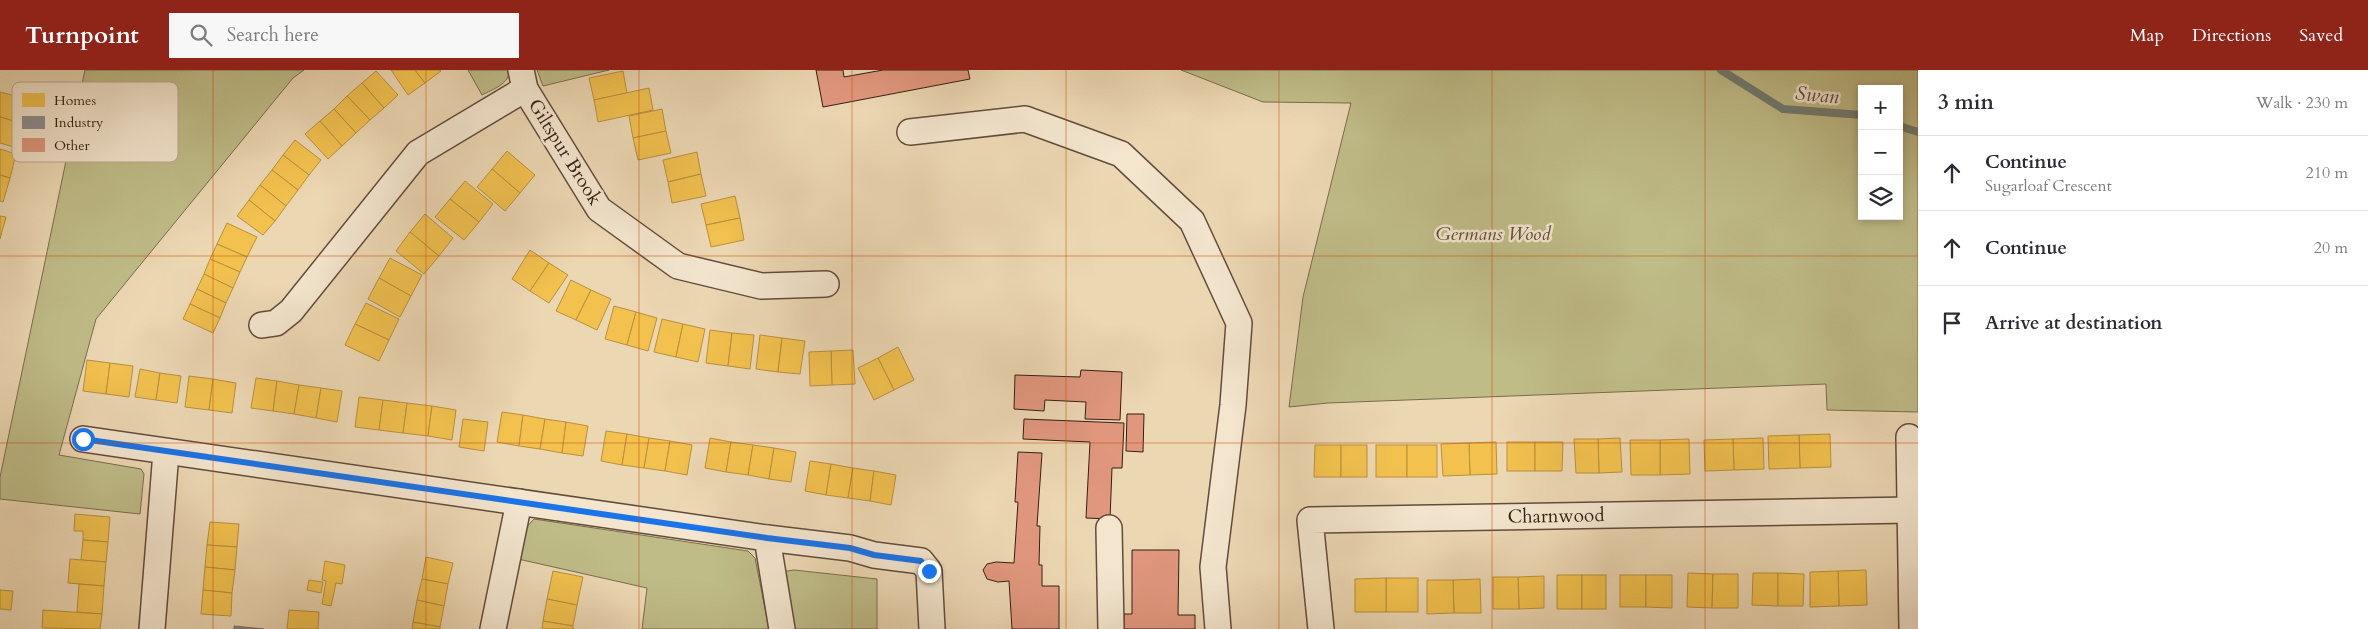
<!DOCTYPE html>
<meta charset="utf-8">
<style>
:root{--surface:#fff;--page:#f7f7f7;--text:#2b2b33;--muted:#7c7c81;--line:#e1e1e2;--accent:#8f2418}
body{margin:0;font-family:Cardo,serif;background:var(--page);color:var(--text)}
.controls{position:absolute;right:15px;top:15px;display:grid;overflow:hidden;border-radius:0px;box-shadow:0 2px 8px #0003}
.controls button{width:45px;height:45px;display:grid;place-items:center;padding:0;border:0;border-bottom:1px solid var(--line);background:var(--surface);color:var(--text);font:25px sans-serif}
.stop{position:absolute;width:15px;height:15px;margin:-11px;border:4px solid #1a73e8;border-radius:50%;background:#fff}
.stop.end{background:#1a73e8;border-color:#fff;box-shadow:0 1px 5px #0008}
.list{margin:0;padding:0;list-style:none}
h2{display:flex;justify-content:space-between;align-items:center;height:65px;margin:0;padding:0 20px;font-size:21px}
h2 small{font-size:16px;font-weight:400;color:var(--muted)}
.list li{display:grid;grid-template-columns:32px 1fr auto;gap:15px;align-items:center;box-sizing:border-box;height:75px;padding:0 20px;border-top:1px solid var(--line)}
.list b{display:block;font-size:19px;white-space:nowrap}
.list p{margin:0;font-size:16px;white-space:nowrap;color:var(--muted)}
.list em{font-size:16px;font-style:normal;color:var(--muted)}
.icon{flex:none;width:28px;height:28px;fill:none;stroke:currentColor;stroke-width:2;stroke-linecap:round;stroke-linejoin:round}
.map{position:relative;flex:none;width:1918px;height:559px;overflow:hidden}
header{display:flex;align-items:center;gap:30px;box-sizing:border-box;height:70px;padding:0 25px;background:var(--accent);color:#fff}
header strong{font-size:24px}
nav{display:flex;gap:28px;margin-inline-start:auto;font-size:18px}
.search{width:350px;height:45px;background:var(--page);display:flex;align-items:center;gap:12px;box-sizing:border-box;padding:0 18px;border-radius:0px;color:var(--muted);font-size:19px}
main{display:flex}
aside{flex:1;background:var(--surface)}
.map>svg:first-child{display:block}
.green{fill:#bfbc88;stroke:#7a6d4e;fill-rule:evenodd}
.homes{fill:#f2c14e;stroke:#b9903d}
.industry{fill:#8d8d92;stroke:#736c6c}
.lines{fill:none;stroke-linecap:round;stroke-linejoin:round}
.stream{stroke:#717b72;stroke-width:8}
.building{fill:#e1977e;stroke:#351e14}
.minor-casing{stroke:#634c3c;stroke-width:28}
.minor{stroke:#f3e5ce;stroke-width:25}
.route{stroke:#1a73e8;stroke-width:6}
.grid{fill:none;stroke:#cd500d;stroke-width:1;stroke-opacity:0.55}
.labels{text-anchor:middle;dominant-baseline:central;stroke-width:5;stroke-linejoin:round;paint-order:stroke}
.street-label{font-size:19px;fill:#351e14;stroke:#f3e5ce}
.park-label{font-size:19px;font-style:italic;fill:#5e4d37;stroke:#f3e5ce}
.water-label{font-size:20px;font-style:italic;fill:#534c43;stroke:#f3e5ce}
.key{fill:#f3e5ce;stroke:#baa996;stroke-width:1}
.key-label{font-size:14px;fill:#351e14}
</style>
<header>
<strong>Turnpoint</strong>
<div class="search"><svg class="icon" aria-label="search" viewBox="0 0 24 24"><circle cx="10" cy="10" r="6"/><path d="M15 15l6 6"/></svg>Search here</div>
<nav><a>Map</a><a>Directions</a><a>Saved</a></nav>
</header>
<main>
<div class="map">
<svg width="1918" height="559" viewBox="0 0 1918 559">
<rect width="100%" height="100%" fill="#ecd7b3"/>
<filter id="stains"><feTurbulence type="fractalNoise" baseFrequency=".004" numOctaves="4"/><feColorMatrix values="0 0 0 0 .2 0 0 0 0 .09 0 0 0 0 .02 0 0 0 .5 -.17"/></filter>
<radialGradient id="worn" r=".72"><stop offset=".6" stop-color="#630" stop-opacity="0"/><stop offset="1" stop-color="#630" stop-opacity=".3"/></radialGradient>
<g class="green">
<path d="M85,0H304L293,8L96,249L59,385L141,399L144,404L140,444L0,429V407Z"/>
<path d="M468,0H509C510,14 493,19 482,25Z"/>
<path d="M537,0H609L543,16Z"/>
<path d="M1181,0H1918V342L1827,340L1826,314L1328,333L1289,337L1303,227L1351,33L1263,32ZM1862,19H1899V146H1862Z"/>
<path d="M534,449L748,481L755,488L769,559H642L647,518L518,489L524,460Z"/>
<path d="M794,500L877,509V559H791L780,502Z"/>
</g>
<g class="homes">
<path d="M391,0H415L425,13L408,25Z"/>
<path d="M415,0H440L441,1L425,13Z"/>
<path d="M376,1L398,25L384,38L362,13Z"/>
<path d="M623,1L627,23L594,30L589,8Z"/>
<path d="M362,13L384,38L370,50L347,26Z"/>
<path d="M649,18L653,40L598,52L594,30Z"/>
<path d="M0,22L28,29L21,53L0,47Z"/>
<path d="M347,26L370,50L356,63L334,39Z"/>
<path d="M334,39L356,63L342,76L320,51Z"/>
<path d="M662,39L666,61L633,68L629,46Z"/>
<path d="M0,47L21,53L14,77L0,73Z"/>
<path d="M320,51L342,76L328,89L305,64Z"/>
<path d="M666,61L671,83L638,90L633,68Z"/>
<path d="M295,70L321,90L309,105L283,85Z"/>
<path d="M0,79L16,84L10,108L0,105Z"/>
<path d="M507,81L535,105L520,123L492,99Z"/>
<path d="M697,82L701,104L668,112L663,90Z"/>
<path d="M283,85L309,105L298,120L272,100Z"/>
<path d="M492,99L520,123L505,141L477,117Z"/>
<path d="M272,100L298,120L286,136L260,115Z"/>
<path d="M701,104L706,126L672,133L668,112Z"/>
<path d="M0,105L10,108L3,132L0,131Z"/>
<path d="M465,111L493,134L479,152L450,129Z"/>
<path d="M260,115L286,136L275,151L249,130Z"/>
<path d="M735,126L740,148L706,155L701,134Z"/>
<path d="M450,129L479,152L464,170L435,147Z"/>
<path d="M249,130L275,151L263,165L237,146Z"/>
<path d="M425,144L453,168L439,186L410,162Z"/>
<path d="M0,146L6,147L0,169Z"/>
<path d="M740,148L744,170L711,177L706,155Z"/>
<path d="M227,153L257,167L247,187L217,174Z"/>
<path d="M410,162L439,186L424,204L396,181Z"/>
<path d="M217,174L247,187L240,202L210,189Z"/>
<path d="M530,180L549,193L530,221L512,209Z"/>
<path d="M390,188L422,205L411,226L379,208Z"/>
<path d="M210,189L240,202L233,218L204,204Z"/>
<path d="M549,193L568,205L549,233L530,221Z"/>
<path d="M204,204L233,218L226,233L197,219Z"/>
<path d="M379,208L411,226L400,247L368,229Z"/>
<path d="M571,210L591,220L576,250L556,241Z"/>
<path d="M197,219L226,233L220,248L190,234Z"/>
<path d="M591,220L611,229L597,260L576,250Z"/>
<path d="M366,233L399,249L389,270L355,254Z"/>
<path d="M190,234L220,248L213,263L183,249Z"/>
<path d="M614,236L636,242L627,275L605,269Z"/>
<path d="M636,242L657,248L648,281L627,275Z"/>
<path d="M662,249L683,254L676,287L654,282Z"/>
<path d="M355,254L389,270L379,291L345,275Z"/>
<path d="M683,254L705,259L698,292L676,287Z"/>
<path d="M710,260L732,263L728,296L706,293Z"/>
<path d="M732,263L754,265L750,299L728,296Z"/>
<path d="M760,265L782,268L778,302L756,299Z"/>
<path d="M782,268L805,271L800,304L778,302Z"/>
<path d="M898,277L914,310L894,320L878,288Z"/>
<path d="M853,280L855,314L832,315L831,281Z"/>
<path d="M831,281L832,315L810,316L809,282Z"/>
<path d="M878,288L894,320L874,330L858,298Z"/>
<path d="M87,290L110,293L106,324L83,321Z"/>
<path d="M110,293L133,296L129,327L106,324Z"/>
<path d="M140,299L160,303L156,330L135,327Z"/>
<path d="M160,303L181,306L177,333L156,330Z"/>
<path d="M189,306L213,309L209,340L185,337Z"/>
<path d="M256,308L277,311L273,341L251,338Z"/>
<path d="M213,309L236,313L232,343L209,340Z"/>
<path d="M277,311L299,315L294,344L273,341Z"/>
<path d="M299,315L321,318L316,348L294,344Z"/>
<path d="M321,318L342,321L337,352L316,348Z"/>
<path d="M359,327L383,330L379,360L355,357Z"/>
<path d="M383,330L407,333L403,363L379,360Z"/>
<path d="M407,333L432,336L428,366L403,363Z"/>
<path d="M432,336L456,340L452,370L428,366Z"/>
<path d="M502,342L523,345L519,376L497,372Z"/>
<path d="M523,345L545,349L540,379L519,376Z"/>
<path d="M463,349L488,352L484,381L459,377Z"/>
<path d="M545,349L566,352L562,383L540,379Z"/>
<path d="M566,352L588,356L583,386L562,383Z"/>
<path d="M606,361L627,364L622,395L601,391Z"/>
<path d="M627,364L649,368L644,398L622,395Z"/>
<path d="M1830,364L1831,397L1800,398L1799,365Z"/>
<path d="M1799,365L1800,398L1769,399L1768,366Z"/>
<path d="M649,368L670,371L665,401L644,398Z"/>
<path d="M710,368L731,372L726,402L705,398Z"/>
<path d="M1620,368L1622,402L1599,403L1598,369Z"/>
<path d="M1763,368L1764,399L1734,400L1733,369Z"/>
<path d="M1574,369H1598L1599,403H1576Z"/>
<path d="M1689,369L1690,404L1660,405V370Z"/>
<path d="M1733,369L1734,400L1705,401L1704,370Z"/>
<path d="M1630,370H1660V405H1631Z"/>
<path d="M670,371L692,375L687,405L665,401Z"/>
<path d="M731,372L753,375L748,405L726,402Z"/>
<path d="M1496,372L1497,404L1470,405L1469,373Z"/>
<rect x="1507" y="372" width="28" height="29"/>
<path d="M1535,372H1563L1562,401H1535Z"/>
<path d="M1469,373L1470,405L1443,406L1441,374Z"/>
<path d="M753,375L774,378L769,409L748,405Z"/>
<path d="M1315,375H1341V407H1314Z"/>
<rect x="1341" y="375" width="26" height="32"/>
<rect x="1376" y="375" width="31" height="32"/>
<rect x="1407" y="375" width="30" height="32"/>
<path d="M774,378L796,382L791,412L769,409Z"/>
<path d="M810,391L831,394L826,425L805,421Z"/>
<path d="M831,394L853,398L848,428L826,425Z"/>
<path d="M853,398L874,401L870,431L848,428Z"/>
<path d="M874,401L896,405L891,435L870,431Z"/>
<path d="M75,444L110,447L108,472L83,470V461H74Z"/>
<path d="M210,452L239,454L237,477L207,475Z"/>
<path d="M83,470L108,472L106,492L81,490Z"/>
<path d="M207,475L237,477L235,500L205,497Z"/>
<path d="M426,487L453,493L448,514L422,509Z"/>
<path d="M70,489L106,492L104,516L68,513Z"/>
<path d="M325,491L345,495L342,514L336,513L331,536L322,534L326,511L322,510Z"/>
<path d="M205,497L235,500L232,523L203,520Z"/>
<path d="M1866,500L1867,535L1839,536L1838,501Z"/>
<path d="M553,501L583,507L577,535L547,529Z"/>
<path d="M1838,501L1839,536L1810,537V502Z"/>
<path d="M1688,503L1713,504L1712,538L1687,537Z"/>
<path d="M1753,503H1778V536L1752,535Z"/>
<path d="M1778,503L1804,504L1803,536H1778Z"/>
<path d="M1713,504H1738V538H1712Z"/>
<rect x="1557" y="505" width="25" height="34"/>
<rect x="1582" y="505" width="24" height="34"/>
<rect x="1620" y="505" width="26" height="32"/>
<path d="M1646,505H1672V538L1646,537Z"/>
<path d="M1544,506V538L1519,539L1518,507Z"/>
<path d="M1493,507H1518L1519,539H1493Z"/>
<rect x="1386" y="508" width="32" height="34"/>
<path d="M1386,508V542H1355V509Z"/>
<path d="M422,509L448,514L444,536L417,530Z"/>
<path d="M1480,509L1481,543H1454L1453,510Z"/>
<path d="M309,510L323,512L321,523L307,520Z"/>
<path d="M1427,510H1453L1454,543L1427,544Z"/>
<path d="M79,514L104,516L102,544L77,542Z"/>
<path d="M0,520L13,521L11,540L0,539Z"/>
<path d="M203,520L232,523L231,546L201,544Z"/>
<path d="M547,529L577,535L573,556L543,551Z"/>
<path d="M417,530L444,536L440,557L413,552Z"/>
<path d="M43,540L102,544L100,559L42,558Z"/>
<path d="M289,540L319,542L318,559H287Z"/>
<path d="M543,551L573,556V559H542Z"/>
<path d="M413,552L440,557V559H412Z"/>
</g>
<path class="industry" d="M234,556L264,559H234Z"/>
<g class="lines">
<g class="stream">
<path d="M1721,0L1783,39L1862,45"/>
<path d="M1899,56L1918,62"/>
</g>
</g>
<g class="building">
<path d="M816,0H843L844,7L883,0H968L970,9L823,37Z"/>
<path d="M1081,300L1122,302L1120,350L1085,349L1086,332L1045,330L1044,341L1014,339L1015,305L1080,307Z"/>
<path d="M1127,344H1144L1143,382L1126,381Z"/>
<path d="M1024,349L1124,353L1122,398H1112L1110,449L1086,448L1090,372L1023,369Z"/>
<path d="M1018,382L1042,383L1037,456H1040L1039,495H1042V516H1059V559H1012L1009,511L998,512L987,509L983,500L987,494L996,492L1014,493L1018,432H1015Z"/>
<path d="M1132,480H1179L1178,545H1195V559H1124V544H1132Z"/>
</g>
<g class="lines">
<defs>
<g id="minor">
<path d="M521,0L525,19L599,139L678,196L761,216L826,214"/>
<path d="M910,62L1025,49L1121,84L1192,151L1239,253L1233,335L1213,497L1218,559"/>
<path d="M262,255L276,253L291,241L418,83L525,19"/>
<path d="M1909,367L1912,559"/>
<path d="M83,369L767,468L782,559"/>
<path d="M1109,458L1111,559"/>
<path d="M767,468L850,478L874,485L921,491L929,501L932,559"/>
<path d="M152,559L166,382"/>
<path d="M493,559L519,432"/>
<path d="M1321,559L1310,450L1911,440"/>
</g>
</defs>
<use href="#minor" class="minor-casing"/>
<use href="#minor" class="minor"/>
</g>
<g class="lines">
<path class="route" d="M83,369L767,468L850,478L874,485L921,491L929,501"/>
</g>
<path class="grid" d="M213,0V559M426,0V559M639,0V559M852,0V559M1066,0V559M1279,0V559M1492,0V559M1705,0V559M0,186H1918M0,373H1918"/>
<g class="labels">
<g class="street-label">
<text transform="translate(565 82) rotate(58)">Giltspur Brook</text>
<text transform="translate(1556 446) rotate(-1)">Charnwood</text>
</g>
<g class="park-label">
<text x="1493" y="164">Germans Wood</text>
</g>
<g class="water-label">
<text transform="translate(1817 25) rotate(5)">Swan</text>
</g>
</g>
<rect x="12" y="12" width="166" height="80" rx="8" class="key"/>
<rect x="22" y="23" width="23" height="14" fill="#f2c14e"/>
<rect x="22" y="46" width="23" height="13" fill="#8d8d92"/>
<rect x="22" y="68" width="23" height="14" fill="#e1977e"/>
<g class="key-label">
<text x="54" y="35">Homes</text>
<text x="54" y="57">Industry</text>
<text x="54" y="80">Other</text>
</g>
<rect width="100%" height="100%" filter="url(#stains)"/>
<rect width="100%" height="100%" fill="url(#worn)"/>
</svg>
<div class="controls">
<button>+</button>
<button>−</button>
<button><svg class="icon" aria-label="layers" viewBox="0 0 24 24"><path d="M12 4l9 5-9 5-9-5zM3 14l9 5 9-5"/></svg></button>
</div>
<div class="stop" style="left:83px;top:369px"></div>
<div class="stop end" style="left:929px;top:501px"></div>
</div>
<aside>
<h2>3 min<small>Walk · 230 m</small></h2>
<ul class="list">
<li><svg class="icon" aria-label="ahead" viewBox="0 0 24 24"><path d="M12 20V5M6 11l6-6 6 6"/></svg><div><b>Continue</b><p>Sugarloaf Crescent</p></div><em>210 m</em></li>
<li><svg class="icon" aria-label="ahead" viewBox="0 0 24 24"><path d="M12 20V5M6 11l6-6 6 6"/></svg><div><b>Continue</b></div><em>20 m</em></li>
<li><svg class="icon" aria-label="arrive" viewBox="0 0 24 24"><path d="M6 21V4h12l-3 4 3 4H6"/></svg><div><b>Arrive at destination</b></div></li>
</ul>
</aside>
</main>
